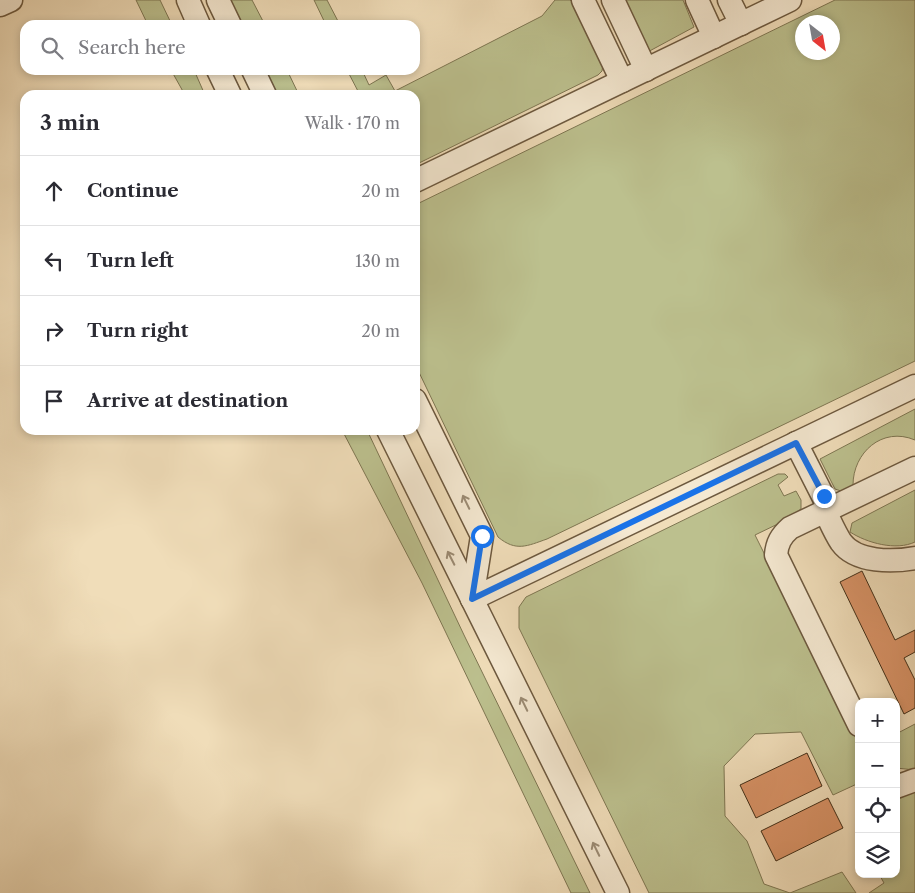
<!DOCTYPE html>
<meta charset="utf-8">
<style>
:root{--surface:#fff;--page:#f2f2f3;--text:#2b2b33;--muted:#7c7c81;--line:#e1e1e2}
body{margin:0;font-family:"Libre Caslon Text",serif;background:var(--page);color:var(--text)}
.controls{position:absolute;right:15px;bottom:15px;display:grid;overflow:hidden;border-radius:10px;box-shadow:0 2px 8px #0003}
.controls button{width:45px;height:45px;display:grid;place-items:center;padding:0;border:0;border-bottom:1px solid var(--line);background:var(--surface);color:var(--text);font:25px sans-serif}
.compass{position:absolute;left:795px;top:15px;width:45px;height:45px;border-radius:50%;background:var(--surface);box-shadow:0 2px 8px #0003;rotate:149deg}
.stop{position:absolute;width:15px;height:15px;margin:-11px;border:4px solid #1a73e8;border-radius:50%;background:#fff}
.stop.end{background:#1a73e8;border-color:#fff;box-shadow:0 1px 5px #0008}
.list{margin:0;padding:0;list-style:none}
h2{display:flex;justify-content:space-between;align-items:center;height:65px;margin:0;padding:0 20px;font-size:21px}
h2 small{font-size:16px;font-weight:400;color:var(--muted)}
.list li{display:grid;grid-template-columns:32px 1fr auto;gap:15px;align-items:center;box-sizing:border-box;height:70px;padding:0 20px;border-top:1px solid var(--line)}
.list b{display:block;font-size:19px;white-space:nowrap}
.list em{font-size:16px;font-style:normal;color:var(--muted)}
.icon{flex:none;width:28px;height:28px;fill:none;stroke:currentColor;stroke-width:2;stroke-linecap:round;stroke-linejoin:round}
.map{position:relative;flex:none;width:915px;height:893px;overflow:hidden}
.search{position:absolute;background:var(--surface);box-shadow:0 2px 8px #0003;left:20px;top:20px;width:400px;height:55px;display:flex;align-items:center;gap:12px;box-sizing:border-box;padding:0 18px;border-radius:15px;color:var(--muted);font-size:19px}
.panel{position:absolute;background:var(--surface);box-shadow:0 2px 8px #0003;left:20px;top:90px;width:400px;height:345px;border-radius:15px}
.map>svg:first-child{display:block}
.green{fill:#bcc08e;stroke:#7e7652;fill-rule:evenodd}
.building{fill:#d99367;stroke:#412d16}
.lines{fill:none;stroke-linecap:round;stroke-linejoin:round}
.minor-casing{stroke:#6d593f;stroke-width:25}
.minor{stroke:#f5e9d2;stroke-width:22}
.oneway{stroke:#9b8b74}
.route{stroke:#1a73e8;stroke-width:6}
</style>
<div class="map">
<svg width="915" height="893" viewBox="0 0 915 893">
<rect width="100%" height="100%" fill="#f0ddb9"/>
<filter id="stains"><feTurbulence type="fractalNoise" baseFrequency=".004" numOctaves="4"/><feColorMatrix values="0 0 0 0 .2 0 0 0 0 .09 0 0 0 0 .02 0 0 0 .5 -.17"/></filter>
<radialGradient id="worn" r=".72"><stop offset=".6" stop-color="#630" stop-opacity="0"/><stop offset="1" stop-color="#630" stop-opacity=".3"/></radialGradient>
<g class="green">
<path d="M136,0H160L172,25H148Z"/>
<path d="M223,0H252L265,25H235Z"/>
<path d="M314,0H327L340,25H326Z"/>
<path d="M555,0H570L572,2L603,64L602,71L598,75L415,165V95H360L347,70H362L369,85L386,75L395,91L542,16Z"/>
<path d="M615,0H683L694,27L644,54Z"/>
<path d="M835,0H915V361L547,539C527,546 516,552 498,537L415,364V205ZM802,22H832V52H802Z"/>
<path d="M171,70H194L205,95H185Z"/>
<path d="M257,70H287L299,95H269Z"/>
<path d="M915,409V440C882,426 853,453 853,485L841,491L835,489L820,459Z"/>
<path d="M342,430H367L464,635L590,893H571L422,583Z"/>
<path d="M778,474H785L788,477L778,485L784,496L796,491L801,500V509L782,522L755,535L859,744V783L833,795L801,732L755,734L724,766L725,816L747,841L764,884L790,893L842,872L856,893H649L519,628V607L526,597Z"/>
<path d="M915,490V542C896,551 867,543 850,532L852,523Z"/>
<path d="M915,724V770L896,768V734Z"/>
<path d="M915,787V893H869L884,883L879,874H896V796Z"/>
</g>
<g class="building">
<path d="M862,571L895,640L915,630V652L904,658L915,680V708L904,714L840,582Z"/>
<path d="M807,753L822,786L756,818L740,785Z"/>
<path d="M828,798L843,828L776,861L761,831Z"/>
</g>
<g class="lines">
<defs>
<g id="minor">
<path d="M188,0L199,25"/>
<path d="M218,0L230,25"/>
<path d="M583,0L622,81"/>
<path d="M613,0L646,70"/>
<path d="M697,0L714,37"/>
<path d="M729,0L741,24"/>
<path d="M0,5L11,0"/>
<path d="M218,70L230,95"/>
<path d="M253,70L265,95"/>
<path d="M415,181L790,0"/>
<path d="M415,400L482,536L472,599"/>
<path d="M388,430L618,893"/>
<path d="M796,443L827,504L825,511C830,521 835,533 841,542C856,563 893,562 915,558"/>
<path d="M472,599L915,386"/>
<path d="M859,725L776,555C777,543 781,536 790,528L915,468"/>
<path d="M896,787L915,780"/>
</g>
</defs>
<use href="#minor" class="minor-casing"/>
<use href="#minor" class="minor"/>
</g>
<defs><path id="oneway-shaft" d="M-6 0H5M1.5-3L5.5 0L1.5 3" fill="none" stroke-width="1.6" stroke-linecap="round" stroke-linejoin="round" transform="scale(1.25)"/></defs>
<g class="oneway">
<use href="#oneway-shaft" transform="translate(466 502) rotate(-116)"/>
<use href="#oneway-shaft" transform="translate(451 558) rotate(-117)"/>
<use href="#oneway-shaft" transform="translate(524 704) rotate(-116)"/>
<use href="#oneway-shaft" transform="translate(596 849) rotate(-116)"/>
</g>
<g class="lines">
<path class="route" d="M482,536L472,599L796,443L824,496"/>
</g>
<rect width="100%" height="100%" filter="url(#stains)"/>
<rect width="100%" height="100%" fill="url(#worn)"/>
</svg>
<div class="controls">
<button>+</button>
<button>−</button>
<button><svg class="icon" aria-label="locate" viewBox="0 0 24 24"><circle cx="12" cy="12" r="6"/><path d="M12 2v4M12 18v4M2 12h4M18 12h4"/></svg></button>
<button><svg class="icon" aria-label="layers" viewBox="0 0 24 24"><path d="M12 4l9 5-9 5-9-5zM3 14l9 5 9-5"/></svg></button>
</div>
<svg class="compass" viewBox="-18 -18 36 36"><path d="M0-13l5 13h-10z" fill="#e53935"/><path d="M0 13l5-13h-10z" fill="#7c7c81"/></svg>
<div class="stop" style="left:482px;top:536px"></div>
<div class="stop end" style="left:824px;top:496px"></div>
<div class="search"><svg class="icon" aria-label="search" viewBox="0 0 24 24"><circle cx="10" cy="10" r="6"/><path d="M15 15l6 6"/></svg>Search here</div>
<section class="panel">
<h2>3 min<small>Walk · 170 m</small></h2>
<ul class="list">
<li><svg class="icon" aria-label="ahead" viewBox="0 0 24 24"><path d="M12 20V5M6 11l6-6 6 6"/></svg><div><b>Continue</b></div><em>20 m</em></li>
<li><svg class="icon" aria-label="left" viewBox="0 0 24 24"><path d="M17 20v-9H6M10 6l-5 5 5 5"/></svg><div><b>Turn left</b></div><em>130 m</em></li>
<li><svg class="icon" aria-label="right" viewBox="0 0 24 24"><path d="M7 20v-9h11M14 6l5 5-5 5"/></svg><div><b>Turn right</b></div><em>20 m</em></li>
<li><svg class="icon" aria-label="arrive" viewBox="0 0 24 24"><path d="M6 21V4h12l-3 4 3 4H6"/></svg><div><b>Arrive at destination</b></div></li>
</ul>
</section>
</div>
